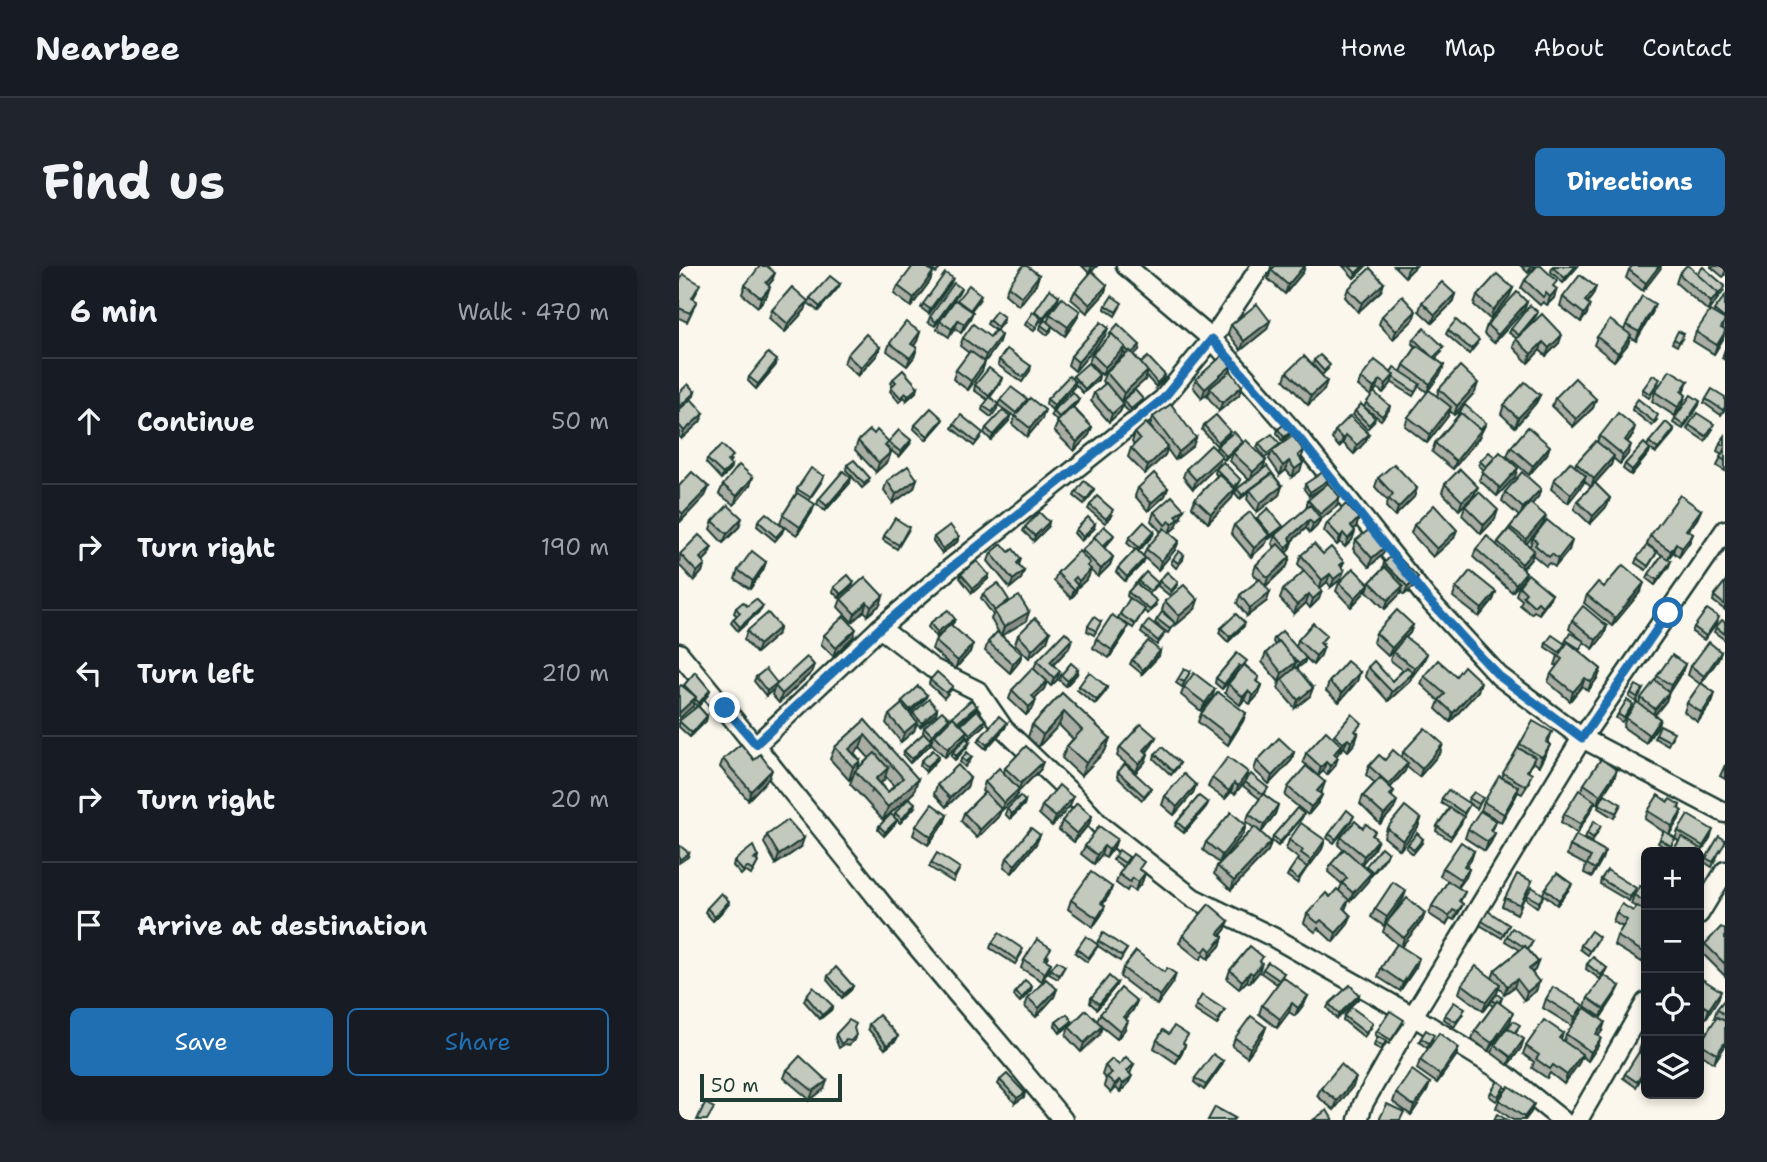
<!DOCTYPE html>
<meta charset="utf-8">
<style>
:root{--surface:#171b24;--page:#20242c;--text:#f1f3f6;--muted:#9ea1a6;--line:#363941;--accent:#1f6fb2}
body{margin:0;font-family:"Shantell Sans",sans-serif;background:var(--page);color:var(--text)}
.controls{position:absolute;right:21px;bottom:21px;display:grid;overflow:hidden;border-radius:10px;box-shadow:0 4px 10px #0003}
.controls button{width:63px;height:63px;display:grid;place-items:center;padding:0;border:0;border-bottom:2px solid var(--line);background:var(--surface);color:var(--text);font:35px sans-serif}
.scale{position:absolute;left:21px;bottom:18px;width:142px;box-sizing:border-box;padding-left:7px;border:4px solid #1f3d34;border-top:0;font-size:19px;line-height:24px;white-space:nowrap;color:#1f3d34;-webkit-text-stroke:5px #fbf7ec;paint-order:stroke}
.stop{position:absolute;width:21px;height:21px;margin:-16px;border:5px solid #1f6fb2;border-radius:50%;background:#fff}
.stop.end{background:#1f6fb2;border-color:#fff;box-shadow:0 2px 7px #0008}
.list{margin:0;padding:0;list-style:none}
h2{display:flex;justify-content:space-between;align-items:center;height:91px;margin:0;padding:0 28px;font-size:30px}
h2 small{font-size:23px;font-weight:400;color:var(--muted)}
.list li{display:grid;grid-template-columns:46px 1fr auto;gap:21px;align-items:center;box-sizing:border-box;height:126px;padding:0 28px;border-top:2px solid var(--line)}
.list b{display:block;font-size:26px;white-space:nowrap}
.list em{font-size:23px;font-style:normal;color:var(--muted)}
.actions{display:flex;gap:14px;padding:21px 28px}
.actions a{flex:1;padding:16px 0;border:2px solid var(--accent);border-radius:10px;text-align:center;font-size:24px;color:var(--accent)}
.actions .main{background:var(--accent);color:#fff}
.icon{flex:none;width:38px;height:38px;fill:none;stroke:currentColor;stroke-width:2;stroke-linecap:round;stroke-linejoin:round}
.map{position:relative;flex:none;width:1046px;height:854px;overflow:hidden;border-radius:10px}
header{display:flex;align-items:center;gap:42px;box-sizing:border-box;height:98px;padding:0 35px;background:var(--surface);border-bottom:2px solid var(--line)}
header strong{font-size:33px}
nav{display:flex;gap:38px;margin-inline-start:auto;font-size:24px}
.intro{display:flex;align-items:center;justify-content:space-between;box-sizing:border-box;height:168px;padding:0 42px}
h1{margin:0;font-size:49px}
.button{padding:18px 32px;border-radius:10px;background:var(--accent);color:#fff;font-size:24px;font-weight:700}
main{display:flex;gap:42px;padding:0 42px}
aside{flex:1;background:var(--surface);border-radius:10px;box-shadow:0 4px 10px #0003}
.map>svg:first-child{display:block}
.lines{fill:none;stroke-linecap:round;stroke-linejoin:round}
.street-casing{stroke:#1f3d34;stroke-width:23}
.street{stroke:#fbf7ec;stroke-width:18}
.wall{fill:#a9ada3;stroke:#1f3d34;stroke-width:2;fill-rule:evenodd}
.shaded-wall{fill:#898d85;stroke:#1f3d34;stroke-width:2}
.building{fill:#c4c9be;stroke:#1f3d34;stroke-width:2}
.route{stroke:#1f6fb2;stroke-width:9}
</style>
<header>
<strong>Nearbee</strong>
<nav><a>Home</a><a>Map</a><a>About</a><a>Contact</a></nav>
</header>
<div class="intro"><h1>Find us</h1><a class="button">Directions</a></div>
<main>
<aside>
<h2>6 min<small>Walk · 470 m</small></h2>
<ul class="list">
<li><svg class="icon" aria-label="ahead" viewBox="0 0 24 24"><path d="M12 20V5M6 11l6-6 6 6"/></svg><div><b>Continue</b></div><em>50 m</em></li>
<li><svg class="icon" aria-label="right" viewBox="0 0 24 24"><path d="M7 20v-9h11M14 6l5 5-5 5"/></svg><div><b>Turn right</b></div><em>190 m</em></li>
<li><svg class="icon" aria-label="left" viewBox="0 0 24 24"><path d="M17 20v-9H6M10 6l-5 5 5 5"/></svg><div><b>Turn left</b></div><em>210 m</em></li>
<li><svg class="icon" aria-label="right" viewBox="0 0 24 24"><path d="M7 20v-9h11M14 6l5 5-5 5"/></svg><div><b>Turn right</b></div><em>20 m</em></li>
<li><svg class="icon" aria-label="arrive" viewBox="0 0 24 24"><path d="M6 21V4h12l-3 4 3 4H6"/></svg><div><b>Arrive at destination</b></div></li>
</ul>
<div class="actions"><a class="main">Save</a><a>Share</a></div>
</aside>
<div class="map">
<svg width="1046" height="854" viewBox="0 0 1046 854">
<rect width="100%" height="100%" fill="#fbf7ec"/>
<filter id="ink" filterUnits="userSpaceOnUse"><feTurbulence type="fractalNoise" baseFrequency=".0143" numOctaves="2"/><feDisplacementMap in="SourceGraphic" scale="14" xChannelSelector="R" yChannelSelector="G"/><feConvolveMatrix kernelMatrix="1 2 1 2 8 2 1 2 1" color-interpolation-filters="sRGB"/></filter>
<g filter="url(#ink)">
<g class="lines">
<defs>
<g id="street">
<path d="M447,0L533,73L621,173L747,331L820,410L903,472L1046,547"/>
<path d="M201,362L253,402L299,425L325,463L394,529L421,559L514,632L594,671L734,750L818,802L883,854"/>
<path d="M0,387C69,470 136,554 203,638C262,711 325,781 384,854"/>
<path d="M77,479L201,362L268,305L484,133L533,73L582,0"/>
<path d="M1020,648L1046,605"/>
<path d="M679,854L684,838L734,750L903,472L1046,264"/>
<path d="M899,854L967,736"/>
</g>
</defs>
<use href="#street" class="street-casing"/>
<use href="#street" class="street"/>
</g>
<g class="wall">
<path d="M248,0H264L257,7Z"/>
<path d="M403,0H418L410,7Z"/>
<path d="M596,0H626L624,6L606,28L589,13L592,4Z"/>
<path d="M664,0H687L675,12Z"/>
<path d="M715,0H737L726,11Z"/>
<path d="M842,0H857L849,7Z"/>
<path d="M899,0L884,17L872,6L873,1Z"/>
<path d="M1032,0H1046V9L1044,11L1032,1Z"/>
<path d="M981,3L964,25L947,12L950,4Z"/>
<path d="M254,6L251,15L232,41L215,28L219,20Z"/>
<path d="M1000,8H1018L1045,25L1029,45L997,17Z"/>
<path d="M360,9L357,18L340,40L326,28L329,20Z"/>
<path d="M846,14L876,22L875,32L868,39L864,36L861,39L842,22Z"/>
<path d="M93,15L89,19L88,29L79,41L63,28L66,19Z"/>
<path d="M0,16L18,26L14,33V43L8,56L0,52Z"/>
<path d="M272,17L250,48L242,42L244,38Z"/>
<path d="M705,17L702,25L679,46L666,31L669,23Z"/>
<path d="M161,18L159,22L139,45L129,37L131,32Z"/>
<path d="M428,19L425,28L408,47L392,33L396,25Z"/>
<path d="M834,22L830,31L811,53L795,39L798,30Z"/>
<path d="M280,26L256,60L249,56L251,51Z"/>
<path d="M776,28L773,37L753,57L740,45L743,36Z"/>
<path d="M302,29L301,33L292,45L290,55L282,67L276,62L270,71L258,63L261,55L278,34Z"/>
<path d="M914,29L908,37V48L902,56L881,40L884,31Z"/>
<path d="M380,30L379,34L363,56L361,55L355,65L346,59L348,55L356,45Z"/>
<path d="M1046,30L1044,73L1035,88L1014,75L1017,66L1034,47Z"/>
<path d="M129,35L126,44L106,66L90,52L93,44Z"/>
<path d="M848,36L845,44L815,77L805,68L808,59Z"/>
<path d="M427,39L441,41L436,50L426,43Z"/>
<path d="M401,45L397,54L386,70L373,60L372,65L368,69L361,63L362,59L368,57L371,48Z"/>
<path d="M973,47L957,75L951,71L949,78L935,95L915,79L918,71L945,64L947,59Z"/>
<path d="M703,50L734,54L714,73L700,58Z"/>
<path d="M857,50L848,62L880,77L867,90L861,84L849,97L834,81L837,72L830,67L832,63Z"/>
<path d="M325,51L324,56L317,65L322,69L319,78L306,96L303,105L289,124L274,113L277,104L290,87L281,80L284,72L311,71L316,64L308,58L310,54Z"/>
<path d="M552,59L588,63L562,84L549,67Z"/>
<path d="M429,62L426,70L396,105L389,99L392,90Z"/>
<path d="M769,64L798,78L790,88L767,68Z"/>
<path d="M241,66L238,75L235,80L238,82L235,91L228,100L208,85L211,77Z"/>
<path d="M431,67L461,79L460,84L455,89L462,97L486,109L484,114L477,121L467,110L466,114L442,135L443,136L444,134L462,137L451,147L444,140L441,146L430,156L412,135L415,127L426,118L423,115L427,106L447,88L444,86L443,89L423,109L410,96L413,88L430,71Z"/>
<path d="M735,73L763,86L756,93L765,99L762,107L748,126L740,120L734,130L712,116L704,127L698,122L692,130L679,120L682,112L722,106L725,99L737,81L733,77Z"/>
<path d="M995,73H1003L998,80L993,77Z"/>
<path d="M201,81L198,89L179,110L165,97L168,89Z"/>
<path d="M1046,83V94L1043,92Z"/>
<path d="M320,94L352,100L351,105L343,116L319,99Z"/>
<path d="M635,94L649,103L643,109L634,99Z"/>
<path d="M97,99L77,123L69,115L70,111Z"/>
<path d="M553,99L551,106L560,129L540,145L528,130L530,126L523,132L514,121L517,113Z"/>
<path d="M608,106L645,124L629,139L605,114Z"/>
<path d="M420,109L419,114L404,127L396,118L395,121L373,144L367,138L368,133L393,113L394,110Z"/>
<path d="M323,112L322,116L309,134L295,124L296,119Z"/>
<path d="M214,113L238,125L228,134L225,131L220,136L211,125L214,119L212,117Z"/>
<path d="M1009,115L1004,127V138L996,150L973,135L976,126Z"/>
<path d="M979,118L970,132L963,127L964,123Z"/>
<path d="M760,123L796,126L775,149L771,145L769,150L748,177L726,160L729,151L758,130Z"/>
<path d="M861,129L857,137L836,161L822,148L825,139Z"/>
<path d="M876,132L917,133L914,142L894,161L873,140Z"/>
<path d="M400,133L398,137L394,141L413,161L410,169L395,185L375,165L379,156L372,149L374,145Z"/>
<path d="M1027,133L1046,143L1042,149L1025,137Z"/>
<path d="M321,134L346,138L363,153L348,171L333,158L336,151L319,139Z"/>
<path d="M687,137L711,140L710,144L702,154L685,141Z"/>
<path d="M319,138L318,143L312,151L303,144L304,140Z"/>
<path d="M1020,139L1004,163L994,157L996,152Z"/>
<path d="M954,140L978,154L973,160L953,144Z"/>
<path d="M0,144L25,147L21,156L2,173L0,171Z"/>
<path d="M676,145L696,152L695,156L688,163L674,149Z"/>
<path d="M779,148L807,157L799,173L774,203L753,186L756,177L778,151Z"/>
<path d="M331,150L330,155L312,174L305,167L307,162Z"/>
<path d="M474,151L514,180L496,194L488,183L486,189L466,208L449,191L452,182L455,179L453,176L456,167L475,165L471,160Z"/>
<path d="M262,157L247,174L235,163L236,159Z"/>
<path d="M275,158L302,171L295,180L273,162Z"/>
<path d="M525,159L551,165L549,170L538,180L523,164Z"/>
<path d="M1010,159L1034,163L1026,175L1008,163Z"/>
<path d="M599,163L613,165L611,169L603,175L598,167Z"/>
<path d="M995,163L994,167L977,187L971,183L970,187L952,209L944,203L946,198L968,180L970,176Z"/>
<path d="M656,165L690,168L686,176L675,188L664,177L660,181L653,173Z"/>
<path d="M195,168L210,176L231,178L220,191L208,181L212,186L209,195L197,206L176,184L179,175Z"/>
<path d="M921,170H953L948,176L949,188L941,198L934,192L932,199L916,217L931,232L928,240L911,258L895,243L898,235L912,221L905,215L904,218L889,237L872,223L875,214L896,200L897,197L918,176Z"/>
<path d="M1046,170V205L1038,200L1043,188L1038,185L1041,177Z"/>
<path d="M564,176L587,194L584,202L579,208L593,207L603,220L600,229L578,246L568,233L570,226L561,233L556,227L558,223L570,214L551,195L554,187L545,194L542,191L539,199L514,223L504,211L507,203L537,184L538,180Z"/>
<path d="M580,177L601,178L625,185L622,193L621,205L613,211L607,204L601,209L590,193L592,188L586,192L578,181Z"/>
<path d="M832,181L868,188L850,209L828,190Z"/>
<path d="M816,191L836,211L818,230L800,214L805,204L800,200L801,195Z"/>
<path d="M28,193L52,194L50,197L52,200L51,204L42,213L27,197Z"/>
<path d="M168,199L190,216L183,222L167,204Z"/>
<path d="M537,203L562,214L560,218L556,223L553,232L529,257L513,241L516,233L538,210L536,207Z"/>
<path d="M145,210L143,215L130,234L133,246L118,269L101,258L104,249L117,228L118,223Z"/>
<path d="M74,211L71,219L55,239L40,228L44,219Z"/>
<path d="M699,212L738,222L735,231L716,250L707,241L709,235L696,221Z"/>
<path d="M649,214L630,230L625,223L626,218Z"/>
<path d="M208,215L235,222L214,237L205,224Z"/>
<path d="M171,217L146,245L138,238L140,233Z"/>
<path d="M766,218L795,229L780,244L763,226Z"/>
<path d="M0,220L30,221L26,230L1,256L0,255Z"/>
<path d="M459,222H489L486,230L469,245L456,230Z"/>
<path d="M415,223L414,227L405,238L395,230L397,226Z"/>
<path d="M826,226L859,231L853,238L864,258L847,277L851,280L854,272L890,284L876,301L870,297L867,300L854,289L852,293L844,303L847,306L844,314L833,326L794,291L797,283L818,279L819,276L840,250L823,235Z"/>
<path d="M629,234L658,240L641,254L638,260L631,267L627,262L613,275L610,284L607,287L611,291L608,300L586,321L588,335L568,350L558,337L561,329L580,314L574,308L577,299L596,281L593,278L596,269L627,243Z"/>
<path d="M411,239L433,249L426,257L409,243Z"/>
<path d="M786,240L816,253L802,268L783,249Z"/>
<path d="M1022,244L1018,253L1009,265L1014,268L1010,277L1000,291L994,286L989,293L990,300L976,319L968,313L970,308L983,289L968,278L971,270Z"/>
<path d="M475,246L502,252L500,253L497,261L490,267L500,275L496,284L479,304L466,292L464,297L446,315L437,306L439,302L456,284L448,277L450,272L475,265L474,269L459,285L464,291L467,283L482,266L472,255Z"/>
<path d="M578,252L602,264L590,273L589,272L587,277L572,291L552,267L555,259L577,253Z"/>
<path d="M680,252L677,261L675,263L676,265L673,274L666,281L661,276L658,279L645,265L648,257Z"/>
<path d="M34,255L60,261L44,277L31,263Z"/>
<path d="M79,255L105,262L103,267L96,275L78,260Z"/>
<path d="M735,259L775,272L754,291L732,267Z"/>
<path d="M346,261H369L355,275L344,265Z"/>
<path d="M397,263H415L402,275L395,267Z"/>
<path d="M229,265L218,283L204,274L205,270Z"/>
<path d="M255,271H280L278,276L263,287L254,275Z"/>
<path d="M415,271L433,273L425,282L434,291L431,299L419,311L411,304L409,312L398,322L396,328L392,332L375,315L378,307L402,287L403,284L414,274Z"/>
<path d="M677,274L707,280L704,288L690,301L674,283Z"/>
<path d="M330,286L342,293L340,299L345,305L342,313L331,322L309,295L312,287Z"/>
<path d="M978,286L976,290L967,304L956,297L958,292Z"/>
<path d="M1,288L29,290L24,295L23,306L15,315L0,299Z"/>
<path d="M644,288L665,296L662,302V313L652,321L648,316L641,322L640,333L631,342L627,337L615,348L601,333L604,324L627,307L619,298L622,289Z"/>
<path d="M505,289L504,294L497,302L492,297L494,293Z"/>
<path d="M87,296L84,304L71,323L56,313L59,304Z"/>
<path d="M705,297L736,320L725,329L722,326L721,328L706,343L688,325L691,316L703,304Z"/>
<path d="M282,308L310,309L309,313L293,327L281,312Z"/>
<path d="M459,315L479,317L477,321L470,328L477,339L469,348L465,345L454,362L439,352L441,348L451,333L448,330L449,326L458,318Z"/>
<path d="M480,315L499,316L498,320L490,329L479,320Z"/>
<path d="M1046,316V344L1034,335L1035,330Z"/>
<path d="M660,317L686,326L672,341L657,325Z"/>
<path d="M173,320L160,332L154,326L155,321Z"/>
<path d="M840,320L873,328L869,336L860,348L855,345L852,348L841,339L843,334L837,329Z"/>
<path d="M925,321L962,325L933,360L905,337L908,329Z"/>
<path d="M777,322L817,326L814,334L800,351L774,331Z"/>
<path d="M304,328L330,336L347,355L322,369L343,388L340,396L331,407L306,385L309,376L320,367L312,353L314,349L302,332Z"/>
<path d="M204,330L201,339L189,349L185,345L173,356L159,341L162,333Z"/>
<path d="M486,335L516,343L497,359L495,357L489,367L476,357L478,353L493,354L483,344Z"/>
<path d="M68,340H84L82,344L59,365L52,357L54,353L58,350L55,347L57,342Z"/>
<path d="M893,354L928,360L925,369L914,383L905,376L900,385L922,403L919,411L909,425L903,420L891,435L869,416L872,408L878,400L876,399L879,390L866,381L867,377L885,378L887,374H903L890,363Z"/>
<path d="M422,356L415,369L408,365L409,360Z"/>
<path d="M1038,356L1025,374L1013,366L1015,361Z"/>
<path d="M1046,356V374L1035,366L1037,361Z"/>
<path d="M251,357H274L272,359L291,386L276,403L253,383L256,375L266,364L257,371L249,361Z"/>
<path d="M734,359L731,367L727,371L744,396L732,411L731,415L709,435L686,410L689,401L713,415L724,404L711,394L714,386L720,379L709,390L694,376L697,367Z"/>
<path d="M564,361L549,376L540,367L542,362Z"/>
<path d="M464,362L484,371L478,379L462,367Z"/>
<path d="M68,365L98,369L77,387L65,374Z"/>
<path d="M371,366L368,375L350,392L336,378L339,369Z"/>
<path d="M446,368L430,392L414,382L417,373Z"/>
<path d="M145,369L174,371L154,390L142,378Z"/>
<path d="M595,372L617,381L619,374L644,378L643,379L642,389L634,399L625,390L627,392L625,397L618,402L631,430L616,442L599,422L602,414L600,416L583,396L587,387L596,379L594,376Z"/>
<path d="M390,382L374,399L378,414L372,420L368,416L365,423L356,432L357,434L354,442L347,449L330,433L333,424L355,402L358,395Z"/>
<path d="M481,385L480,390L463,408L451,398L453,394Z"/>
<path d="M1042,386L1039,394L1022,417L1036,427L1033,436L1019,456L1005,446L1008,437L1021,418L1009,409L1012,400Z"/>
<path d="M558,387L567,400L580,411L579,416L583,419L580,428L571,438L565,434L561,439L546,427L549,418L560,405L559,404L543,423L536,417L537,412Z"/>
<path d="M1006,398L1003,406L990,426L987,435L976,449L981,453L978,461L967,477L944,461L947,452L960,437L962,432L976,415L978,410Z"/>
<path d="M399,403L398,408L387,420L380,414L382,409Z"/>
<path d="M511,406L503,421L497,417L499,413Z"/>
<path d="M681,406L678,415L660,436L647,425L650,416Z"/>
<path d="M132,407L100,437L93,429L95,423L87,430L75,415L77,411L98,419Z"/>
<path d="M745,410H777L799,425L771,456L757,443L760,435L742,418Z"/>
<path d="M251,414L272,424L265,432L250,418Z"/>
<path d="M5,419L31,424L29,429L19,440L28,450L27,455L11,471L0,461V456L18,440L15,437L14,440L4,420Z"/>
<path d="M400,420L428,421L427,425L416,438L398,424Z"/>
<path d="M505,421L533,432L522,445L502,429Z"/>
<path d="M964,423L957,436L950,431L952,427Z"/>
<path d="M383,427L431,472L426,485L402,510L383,492L388,480L394,473L380,459L359,481L349,471L353,459Z"/>
<path d="M248,429L246,433L231,447L233,450L234,447L258,443L257,448L241,461L238,457L235,465L222,476L207,457L210,449L222,439L223,435Z"/>
<path d="M298,440L296,444L281,457L282,459H305L290,473L286,469L285,473L266,491L252,477L255,469L251,473V479L231,497L224,489L225,485L245,467L244,466L245,461L269,456Z"/>
<path d="M953,442L943,456L937,452L939,448Z"/>
<path d="M567,447L564,455L549,479L519,456L522,448Z"/>
<path d="M186,454L235,526L204,554L171,518L174,510L170,514L151,493L156,481ZM181,482L190,492L179,502L181,495L175,487ZM206,510L215,520L209,526L202,517L205,514Z"/>
<path d="M328,457L326,462L307,483L299,476L301,472Z"/>
<path d="M680,466L678,467L679,468L676,477L669,485L665,481L661,486L660,485L657,490L656,500L648,509L644,505L639,510L624,496L627,487L654,471L655,469Z"/>
<path d="M873,466L869,477L871,479L867,487L860,500L854,496L849,506L850,517L843,528L839,526L822,556L802,544L805,536L823,511L841,478Z"/>
<path d="M977,468L993,471L989,479L975,472Z"/>
<path d="M477,471L473,479L468,486L469,488L466,496L457,506L438,490L441,481Z"/>
<path d="M291,476L289,480L276,494L272,490L274,486Z"/>
<path d="M615,486L612,495L590,518L575,504L578,495Z"/>
<path d="M724,486L761,487L740,511L727,500L726,505L711,522L715,525L713,530L715,543L701,558L681,538L684,530L696,517L687,509L690,500L706,494L723,491Z"/>
<path d="M476,488L501,497L499,501L492,509L475,493Z"/>
<path d="M293,491L291,495L286,501L281,496L283,492Z"/>
<path d="M44,493L90,512L69,534L41,501Z"/>
<path d="M258,494L247,506L241,500L242,495Z"/>
<path d="M1046,499V513L1041,510Z"/>
<path d="M326,502L361,504L339,526L337,531L322,545L319,551L298,572L282,555L285,547L305,527L303,525L306,516L325,506Z"/>
<path d="M439,506L472,522L470,526L463,534L438,511Z"/>
<path d="M569,506L566,515L556,528L552,526L546,533L529,521L533,512Z"/>
<path d="M291,512L288,521L267,541L255,528L258,519Z"/>
<path d="M935,512L918,538L916,536L913,543L898,567L882,556L885,548L902,526L905,518Z"/>
<path d="M566,516L589,522L585,529L599,539L596,548L582,567L592,576L589,585L552,624L535,608L538,600L575,562L567,556L570,548L581,533L564,520Z"/>
<path d="M646,516L640,527L643,529L639,537L629,549L606,530L609,521Z"/>
<path d="M517,519L514,527L495,549L483,539L486,530Z"/>
<path d="M394,531L391,540L373,560L360,548L363,540Z"/>
<path d="M763,532L789,537L790,532H804L798,543L791,538L784,551L783,556L771,574L757,565L758,560L770,542L762,537Z"/>
<path d="M346,535L345,539L331,553L326,548L328,543Z"/>
<path d="M989,536L1001,539L1000,543V553L990,568L996,572L990,584L979,577L985,566L966,553L969,545Z"/>
<path d="M529,537L527,541L505,567L496,560L498,556Z"/>
<path d="M920,538H942L935,552L919,542Z"/>
<path d="M235,542L221,557L218,554L216,558L205,570L199,564L200,560L215,551L216,547Z"/>
<path d="M268,549L265,557L249,579L234,569L237,560Z"/>
<path d="M413,550L410,558L395,576L380,564L383,555Z"/>
<path d="M623,552L599,580L593,575L594,570Z"/>
<path d="M742,553L739,561L721,584L705,571L708,562Z"/>
<path d="M673,554L655,577L648,572L650,568Z"/>
<path d="M817,555L813,566L816,567L812,576L806,585L786,572L789,563Z"/>
<path d="M567,559L564,568L540,597L524,584L527,576Z"/>
<path d="M684,562L696,565L694,570L695,583L682,598L686,602L687,600L709,587L707,591L692,610L691,609L689,615L671,635L670,634L666,644L672,650L669,658L654,676L639,662L636,666L625,657L628,648L660,625L663,618L649,606L652,598L665,584L659,579L662,571Z"/>
<path d="M920,564L913,576L906,572L908,567Z"/>
<path d="M999,565L1031,572L1021,588L1020,586H993L1000,575L996,573Z"/>
<path d="M88,569L122,581L97,598L85,577Z"/>
<path d="M361,569L357,578L333,607L325,601L328,592Z"/>
<path d="M438,573L435,581L427,592L422,589L415,598L402,588L406,580Z"/>
<path d="M744,573L743,577L734,588L727,582L729,578Z"/>
<path d="M610,574H646L643,583L629,602H628L618,617L608,610L610,606L620,593L607,583Z"/>
<path d="M1046,574L1033,601L1025,596L1027,592Z"/>
<path d="M891,580L923,593L913,611L905,607L907,599L888,589Z"/>
<path d="M795,585L792,594L787,601L790,603L787,611L779,622L786,626L781,636L784,638L780,646L775,654L771,652L767,659L750,648L753,640L769,615L761,610L764,602Z"/>
<path d="M436,590L450,591L444,601L434,594Z"/>
<path d="M79,591L78,595L79,596L72,609L66,605L62,609L54,600L55,595Z"/>
<path d="M252,597L281,602L274,616L250,601Z"/>
<path d="M462,605L466,607L463,616L456,625L450,621L448,625L437,617L440,608Z"/>
<path d="M922,613L955,626L950,635L921,618Z"/>
<path d="M853,615L838,648L823,640L826,632Z"/>
<path d="M433,621L430,629L424,638L423,648L414,661L389,643L392,634Z"/>
<path d="M891,622L878,639L864,628L866,623Z"/>
<path d="M967,623V689L963,696L935,679L938,670L944,661L934,656L937,647L954,645L957,641L952,638L955,629Z"/>
<path d="M727,625L724,633L705,660L692,651L696,643Z"/>
<path d="M848,629L863,633L858,641L847,633Z"/>
<path d="M49,639L34,655L26,646L28,642Z"/>
<path d="M746,647L743,655L722,680L737,701L721,725L699,711L702,702L718,678L704,666L707,657Z"/>
<path d="M803,655L830,659L823,672L801,659Z"/>
<path d="M546,664L542,669L544,671L541,680L529,693L524,689L521,694L500,677L504,669Z"/>
<path d="M1046,664V710L1022,686L1026,678Z"/>
<path d="M828,670L854,675L849,684L859,696L856,704L853,707L860,716L857,725L845,734L835,721L825,728L820,721L818,727L804,745L780,727L783,718L813,712L816,704L841,684L826,675Z"/>
<path d="M419,675L448,683L441,695L419,680L417,683L408,696L396,687L398,683L418,678Z"/>
<path d="M918,675L909,689L901,683L902,679Z"/>
<path d="M313,677L343,687L336,698L311,682Z"/>
<path d="M369,690L367,694L372,697L369,705L363,715L342,702L345,694Z"/>
<path d="M582,696L580,706L571,717L568,715L560,723L548,713L551,704Z"/>
<path d="M908,698L928,702L926,706L921,713L907,703Z"/>
<path d="M386,700L379,713L370,708L372,703Z"/>
<path d="M444,702L494,717L478,739L441,711Z"/>
<path d="M584,703L605,707L598,718L582,707Z"/>
<path d="M149,710L174,720L172,724L163,732L148,714Z"/>
<path d="M1020,711L1039,734L1027,752L1020,747Z"/>
<path d="M438,717L436,721L418,743L411,737L412,732Z"/>
<path d="M353,720L352,724L341,736L335,730L336,726Z"/>
<path d="M941,720L937,728L922,751L906,740L909,732Z"/>
<path d="M378,723L375,731L357,751L346,741L349,732Z"/>
<path d="M127,730L152,744L141,753L125,735Z"/>
<path d="M629,730L625,738L616,750L610,746L598,762L580,748L583,739Z"/>
<path d="M823,732L821,738L831,756L809,785L793,773L796,765L814,740L811,738L813,734Z"/>
<path d="M679,733L658,753L648,742L650,738Z"/>
<path d="M867,733L904,739L901,748L893,760L864,742Z"/>
<path d="M1046,733V780L1035,797L1020,787V781L1037,753L1035,752L1038,743Z"/>
<path d="M458,735L454,744L447,753L446,763L438,773L423,761L420,769L402,786L387,770L390,761L418,755L421,748Z"/>
<path d="M517,739L546,744L538,759L515,744Z"/>
<path d="M784,748L775,761L765,753L766,749Z"/>
<path d="M665,750L692,762L685,771L664,754Z"/>
<path d="M393,755L391,759L381,767L376,760L377,756Z"/>
<path d="M190,758L219,770L217,774L206,783L189,763Z"/>
<path d="M724,758L710,778L707,776L702,784L695,780L696,776L701,772L696,769L698,765Z"/>
<path d="M587,761L584,769L568,791L553,780L556,772Z"/>
<path d="M175,763L176,774L170,779L166,778L160,782L156,772L157,768Z"/>
<path d="M839,764L836,768L842,782L829,799L813,787L816,779Z"/>
<path d="M923,765L919,770V780L909,795L903,790L900,797L885,818L871,807L868,812L853,802L855,796L844,788L847,780L884,767L882,773L885,775L887,768Z"/>
<path d="M967,769V790L960,785L963,776Z"/>
<path d="M742,772L753,773L748,782L740,776Z"/>
<path d="M478,774L506,779L503,787L497,797L475,782Z"/>
<path d="M777,790L758,817L738,803L741,794Z"/>
<path d="M544,795L543,799L525,824L515,816L516,812Z"/>
<path d="M455,798L451,808L449,818L441,826L437,822L432,827L425,820L427,813L423,809L426,800Z"/>
<path d="M108,804L145,823L131,834L105,812Z"/>
<path d="M967,804L957,821L944,812L946,808Z"/>
<path d="M321,814L345,831L336,837L319,818Z"/>
<path d="M751,817L748,825L732,849L714,836L717,827Z"/>
<path d="M674,820L655,844L638,830L642,822Z"/>
<path d="M825,825L817,835L810,830L812,826Z"/>
<path d="M820,834L852,846L846,854H834L817,842Z"/>
</g>
<g class="shaded-wall">
<path d="M413,0H418L410,7Z"/>
<path d="M625,0H626L624,6L606,28L609,19Z"/>
<path d="M684,0H687L675,12L677,7Z"/>
<path d="M732,0H737L726,11L729,3Z"/>
<path d="M852,0H857L849,7Z"/>
<path d="M897,0H899L884,17L886,12Z"/>
<path d="M980,0H982L981,3L964,25L967,17Z"/>
<path d="M254,6L251,15L232,41L235,32Z"/>
<path d="M96,7L93,15L84,26L87,17Z"/>
<path d="M360,9L357,18L340,40L343,31Z"/>
<path d="M274,12L272,17L250,48L251,43Z"/>
<path d="M705,17L702,25L679,46L683,37Z"/>
<path d="M161,18L159,22L139,45L141,41Z"/>
<path d="M428,19L425,28L408,47L411,39Z"/>
<path d="M91,21L88,29L79,41L82,32Z"/>
<path d="M917,21L914,29L903,44L906,35Z"/>
<path d="M282,22L280,26L256,60L257,56Z"/>
<path d="M834,22L830,31L811,53L814,44Z"/>
<path d="M878,23L875,32L868,39L871,31Z"/>
<path d="M1040,27L1037,35L1029,45L1032,36Z"/>
<path d="M776,28L773,37L753,57L756,49Z"/>
<path d="M380,30L379,34L363,56L364,52Z"/>
<path d="M129,35L126,44L106,66L109,58Z"/>
<path d="M848,36L845,44L815,77L819,69Z"/>
<path d="M976,38L973,47L957,75L960,66Z"/>
<path d="M911,39L908,48L902,56L905,48Z"/>
<path d="M401,45L397,54L386,70L389,61Z"/>
<path d="M737,45L734,54L714,73L717,65Z"/>
<path d="M294,46L290,55L282,67L285,58Z"/>
<path d="M859,46L857,50L838,73L840,69Z"/>
<path d="M279,54L276,62L270,71L273,63Z"/>
<path d="M591,55L588,63L562,84L565,75Z"/>
<path d="M429,62L426,70L396,105L399,96Z"/>
<path d="M241,66L238,75L229,87L232,78Z"/>
<path d="M1046,66L1044,73L1035,88L1038,79Z"/>
<path d="M322,69L319,78L304,98L307,89Z"/>
<path d="M883,69L880,77L867,90L870,82Z"/>
<path d="M952,69L949,78L935,95L939,87Z"/>
<path d="M864,76L861,84L849,97L852,88Z"/>
<path d="M201,81L198,89L179,110L182,102Z"/>
<path d="M446,81L443,89L423,109L426,101Z"/>
<path d="M238,82L235,91L228,100L231,92Z"/>
<path d="M98,94L97,99L77,123L79,118Z"/>
<path d="M306,96L303,105L289,124L292,115Z"/>
<path d="M553,99L550,108L531,122L530,126L523,132L526,123Z"/>
<path d="M765,99L762,107L748,126L751,118Z"/>
<path d="M469,105L466,114L442,135L445,127Z"/>
<path d="M420,109L419,114L404,127L406,123Z"/>
<path d="M486,109L484,114L477,121L478,117Z"/>
<path d="M715,109L712,118L704,127L707,118Z"/>
<path d="M323,112L322,116L309,134L310,130Z"/>
<path d="M701,114L698,122L692,130L695,122Z"/>
<path d="M648,115L645,124L629,139L632,130Z"/>
<path d="M396,116L395,121L373,144L375,139Z"/>
<path d="M799,117L796,126L775,149L778,140Z"/>
<path d="M563,120L560,129L540,145L543,137Z"/>
<path d="M239,121L238,125L228,134L229,130Z"/>
<path d="M16,126L15,130L0,144V141Z"/>
<path d="M861,129L857,137L836,161L839,152Z"/>
<path d="M1007,129L1004,138L996,150L999,141Z"/>
<path d="M400,133L398,137L379,156L380,151Z"/>
<path d="M464,133L462,137L451,147L452,143Z"/>
<path d="M917,133L914,142L894,161L897,153Z"/>
<path d="M1021,135L1020,139L1004,163L1005,159Z"/>
<path d="M444,138L441,146L430,156L433,148Z"/>
<path d="M772,141L769,150L748,177L751,168Z"/>
<path d="M366,144L363,153L348,171L351,162Z"/>
<path d="M25,147L21,156L2,173L5,165Z"/>
<path d="M331,150L330,155L312,174L314,169Z"/>
<path d="M264,153L262,157L247,174L249,170Z"/>
<path d="M807,157L799,173L774,203L777,195Z"/>
<path d="M413,161L410,169L395,185L398,176Z"/>
<path d="M956,161L953,170L943,182L946,174Z"/>
<path d="M995,163L994,167L977,187L979,183Z"/>
<path d="M551,165L549,170L538,180L539,176Z"/>
<path d="M613,165L611,169L603,175L605,171Z"/>
<path d="M690,168L686,176L675,188L678,179Z"/>
<path d="M667,169L664,177L660,181L664,173Z"/>
<path d="M517,172L514,180L496,194L500,186Z"/>
<path d="M232,174L231,178L220,191L222,186Z"/>
<path d="M564,176L562,181L545,194L547,190Z"/>
<path d="M952,179L949,188L941,198L944,189Z"/>
<path d="M489,180L486,189L466,208L469,200Z"/>
<path d="M871,180L868,188L850,209L854,200Z"/>
<path d="M971,183L970,187L952,209L953,204Z"/>
<path d="M212,186L209,195L197,206L200,197Z"/>
<path d="M543,190L539,199L514,223L517,214Z"/>
<path d="M935,190L932,199L912,221L915,213Z"/>
<path d="M587,194L584,202L571,215L574,206Z"/>
<path d="M610,195L607,204L601,209L604,200Z"/>
<path d="M624,197L621,205L613,211L616,203Z"/>
<path d="M52,200L51,204L42,213L44,208Z"/>
<path d="M839,202L836,211L818,230L821,222Z"/>
<path d="M593,207L571,224L570,226L561,233L563,229Z"/>
<path d="M907,210L904,218L889,237L892,228Z"/>
<path d="M74,211L71,219L55,239L58,230Z"/>
<path d="M172,212L171,217L146,245L148,240Z"/>
<path d="M238,213L235,222L214,237L217,228Z"/>
<path d="M649,214L648,219L630,230L631,226Z"/>
<path d="M603,220L600,229L578,246L581,237Z"/>
<path d="M30,221L26,230L1,256L4,248Z"/>
<path d="M799,221L795,229L780,244L783,235Z"/>
<path d="M489,222L486,230L469,245L472,237Z"/>
<path d="M738,222L735,231L716,250L719,242Z"/>
<path d="M556,223L553,232L529,257L532,248Z"/>
<path d="M862,223L859,231L841,251L844,242Z"/>
<path d="M661,231L658,240L641,254L638,260L631,267L634,258L639,254L641,248Z"/>
<path d="M931,232L928,240L911,258L914,250Z"/>
<path d="M136,238L133,246L118,269L121,261Z"/>
<path d="M505,243L497,261L490,267L497,249Z"/>
<path d="M819,244L816,253L802,268L805,259Z"/>
<path d="M1022,244L1018,253L1004,272L1007,264Z"/>
<path d="M867,250L864,258L844,282L847,273Z"/>
<path d="M63,252L60,261L44,277L48,268Z"/>
<path d="M680,252L677,261L669,269L672,260Z"/>
<path d="M630,254L627,262L607,280L610,272Z"/>
<path d="M370,256L369,261L355,275L356,270Z"/>
<path d="M416,258L415,263L402,275L404,271Z"/>
<path d="M604,260L602,264L590,273L592,269Z"/>
<path d="M778,264L775,272L754,291L758,283Z"/>
<path d="M475,265L474,269L459,286L460,282Z"/>
<path d="M676,265L673,274L666,281L669,273Z"/>
<path d="M664,267L661,276L658,279L661,271Z"/>
<path d="M1014,268L1010,277L1000,291L1003,282Z"/>
<path d="M435,269L433,273L423,284L424,280Z"/>
<path d="M590,269L587,277L572,291L575,282Z"/>
<path d="M280,271L278,276L263,287L264,283Z"/>
<path d="M500,275L496,284L479,304L482,295Z"/>
<path d="M893,275L890,284L876,301L879,293Z"/>
<path d="M613,276L610,284L603,290L607,282Z"/>
<path d="M997,277L994,286L989,293L992,285Z"/>
<path d="M707,280L704,288L690,301L693,292Z"/>
<path d="M33,281L29,290L18,301L21,292Z"/>
<path d="M855,284L852,293L840,306L843,298Z"/>
<path d="M434,291L431,299L419,311L422,303Z"/>
<path d="M611,291L608,300L586,321L589,312Z"/>
<path d="M466,292L464,297L446,315L448,311Z"/>
<path d="M992,295L990,300L976,319L978,314Z"/>
<path d="M87,296L84,304L71,323L74,315Z"/>
<path d="M26,298L23,306L15,315L18,306Z"/>
<path d="M412,303L409,312L398,322L396,328L392,332L395,324L398,321L400,315Z"/>
<path d="M345,305L342,313L331,322L334,314Z"/>
<path d="M665,305L662,313L652,321L655,313Z"/>
<path d="M847,306L844,314L833,326L837,318Z"/>
<path d="M651,308L648,316L640,323L643,314Z"/>
<path d="M310,309L309,313L293,327L294,322Z"/>
<path d="M739,311L736,320L725,329L729,321Z"/>
<path d="M175,316L173,320L160,332L162,328Z"/>
<path d="M965,317L962,325L933,360L936,352Z"/>
<path d="M690,318L686,326L672,341L676,332Z"/>
<path d="M724,320L721,328L706,343L709,334Z"/>
<path d="M643,325L640,333L631,342L634,333Z"/>
<path d="M591,326L588,335L568,350L571,342Z"/>
<path d="M817,326L814,334L800,351L803,343Z"/>
<path d="M630,328L627,337L615,348L618,339Z"/>
<path d="M873,328L869,336L860,348L863,340Z"/>
<path d="M204,330L201,339L189,349L192,341Z"/>
<path d="M519,334L516,343L497,359L500,350Z"/>
<path d="M188,336L185,345L173,356L176,348Z"/>
<path d="M84,340L82,344L59,365L61,361Z"/>
<path d="M350,346L347,355L322,370L325,361Z"/>
<path d="M1040,351L1038,356L1025,374L1027,370Z"/>
<path d="M276,353L274,357L257,371L258,366Z"/>
<path d="M566,357L564,361L549,376L551,371Z"/>
<path d="M734,359L731,367L709,390L713,382Z"/>
<path d="M449,360L446,368L430,392L433,384Z"/>
<path d="M928,360L925,369L914,383L917,374Z"/>
<path d="M101,361L98,369L77,387L80,379Z"/>
<path d="M177,363L174,371L154,390L157,382Z"/>
<path d="M371,366L368,375L350,392L353,384Z"/>
<path d="M393,373L390,382L368,405L371,396Z"/>
<path d="M294,378L291,386L276,403L279,395Z"/>
<path d="M645,381L642,389L634,399L637,390Z"/>
<path d="M481,385L480,390L463,408L464,404Z"/>
<path d="M1042,386L1039,394L1022,418L1025,410Z"/>
<path d="M343,388L340,396L331,407L334,398Z"/>
<path d="M748,388L744,396L733,411L736,402Z"/>
<path d="M627,392L625,397L618,403L620,398Z"/>
<path d="M617,396L614,404L600,416L603,407Z"/>
<path d="M1006,398L1003,406L989,428L992,419Z"/>
<path d="M135,399L132,407L100,437L103,428Z"/>
<path d="M560,399L559,404L543,423L545,418Z"/>
<path d="M399,403L398,408L387,420L389,415Z"/>
<path d="M922,403L919,411L909,425L912,416Z"/>
<path d="M381,405L378,414L372,420L375,412Z"/>
<path d="M681,406L678,415L660,436L663,427Z"/>
<path d="M734,407L731,415L709,435L713,426Z"/>
<path d="M906,412L903,420L891,435L894,426Z"/>
<path d="M368,415L365,423L350,438L353,430Z"/>
<path d="M802,416L799,425L771,456L774,447Z"/>
<path d="M98,417L95,423L87,430L88,425Z"/>
<path d="M583,419L580,428L571,438L574,430Z"/>
<path d="M428,421L427,425L416,438L418,434Z"/>
<path d="M634,422L631,430L616,442L619,434Z"/>
<path d="M536,423L533,432L522,445L526,437Z"/>
<path d="M31,424L29,429L19,441L20,437Z"/>
<path d="M569,425L565,434L561,439L564,431Z"/>
<path d="M990,426L987,435L973,452L976,443Z"/>
<path d="M1036,427L1033,436L1019,456L1023,447Z"/>
<path d="M248,429L246,433L230,448L231,444Z"/>
<path d="M17,431L14,440L0,453V447Z"/>
<path d="M357,434L354,442L347,449L350,441Z"/>
<path d="M298,440L296,444L277,461L278,457Z"/>
<path d="M258,443L257,448L241,461L243,457Z"/>
<path d="M385,446L380,459L359,481L364,469Z"/>
<path d="M567,447L564,455L549,479L552,471Z"/>
<path d="M28,450L27,455L11,471L13,467Z"/>
<path d="M270,452L269,456L251,473L253,469Z"/>
<path d="M981,453L978,461L967,477L970,469Z"/>
<path d="M306,454L305,459L290,473L291,468Z"/>
<path d="M238,456L235,465L222,476L225,467Z"/>
<path d="M328,457L326,462L307,483L308,479Z"/>
<path d="M288,465L285,473L266,491L269,483Z"/>
<path d="M679,468L676,477L669,485L672,476Z"/>
<path d="M186,469L181,482L168,494L170,483Z"/>
<path d="M477,471L473,479L462,492L465,484Z"/>
<path d="M431,472L426,485L402,510L407,497Z"/>
<path d="M669,473L665,481L661,486L664,477Z"/>
<path d="M252,474L251,479L231,497L233,493Z"/>
<path d="M291,476L289,480L276,494L277,490Z"/>
<path d="M764,478L761,487L740,511L743,503Z"/>
<path d="M662,479L659,488L651,496L655,488Z"/>
<path d="M871,479L867,487L860,500L863,491Z"/>
<path d="M615,486L612,495L590,518L593,510Z"/>
<path d="M469,488L466,496L457,506L460,498Z"/>
<path d="M260,490L258,494L247,506L248,501Z"/>
<path d="M659,492L656,500L648,509L651,500Z"/>
<path d="M181,495L177,506L176,505L174,510L170,514L174,501Z"/>
<path d="M364,496L361,504L339,526L342,517Z"/>
<path d="M647,496L644,505L639,510L642,501Z"/>
<path d="M729,497L726,505L707,526L710,518Z"/>
<path d="M209,502L205,514L193,525L197,513Z"/>
<path d="M93,504L90,512L69,534L72,525Z"/>
<path d="M938,504L935,512L918,538L921,529Z"/>
<path d="M569,506L566,515L556,528L559,520Z"/>
<path d="M291,512L288,521L267,541L271,532Z"/>
<path d="M239,513L235,526L204,554L209,541Z"/>
<path d="M646,516L643,525L635,534L638,525Z"/>
<path d="M555,517L552,526L546,533L550,525Z"/>
<path d="M517,519L514,527L495,549L498,541Z"/>
<path d="M840,521L837,530L822,556L825,548Z"/>
<path d="M340,523L337,531L322,545L325,537Z"/>
<path d="M643,529L639,537L629,549L632,541Z"/>
<path d="M394,531L391,540L373,560L377,551Z"/>
<path d="M346,535L345,539L331,553L333,548Z"/>
<path d="M718,535L715,543L701,558L705,549Z"/>
<path d="M916,535L913,543L898,567L902,558Z"/>
<path d="M236,537L235,542L221,557L223,553Z"/>
<path d="M529,537L527,541L505,567L506,563Z"/>
<path d="M599,539L596,548L582,567L585,559Z"/>
<path d="M322,543L319,551L298,572L301,564Z"/>
<path d="M1003,545L1000,553L990,569L993,560Z"/>
<path d="M625,548L623,552L599,580L601,576Z"/>
<path d="M268,549L265,557L249,579L252,571Z"/>
<path d="M413,550L410,558L395,576L398,568Z"/>
<path d="M675,550L673,554L655,577L657,573Z"/>
<path d="M742,553L739,561L721,584L724,575Z"/>
<path d="M218,554L216,558L205,570L206,566Z"/>
<path d="M567,559L564,568L540,597L543,589Z"/>
<path d="M1034,564L1031,572L1021,588L1024,580Z"/>
<path d="M816,567L812,576L806,585L809,576Z"/>
<path d="M361,569L357,578L333,607L336,599Z"/>
<path d="M125,572L122,581L97,598L100,589Z"/>
<path d="M438,573L435,581L427,592L430,584Z"/>
<path d="M646,574L643,583L629,602L632,594Z"/>
<path d="M699,574L695,583L682,599L685,590Z"/>
<path d="M592,576L589,585L552,624L555,615Z"/>
<path d="M425,580L422,589L415,598L418,589Z"/>
<path d="M795,585L792,594L782,608L785,600Z"/>
<path d="M926,585L923,593L913,611L916,603Z"/>
<path d="M10,587L9,591L0,597V594Z"/>
<path d="M709,587L707,591L692,610L694,606Z"/>
<path d="M790,603L787,611L779,622L782,614Z"/>
<path d="M466,607L463,616L456,625L459,616Z"/>
<path d="M692,607L689,615L671,635L674,627Z"/>
<path d="M893,618L891,622L878,639L880,634Z"/>
<path d="M433,621L430,629L419,645L422,637Z"/>
<path d="M727,625L724,633L705,660L708,651Z"/>
<path d="M50,635L49,639L34,655L36,651Z"/>
<path d="M784,638L780,646L775,654L778,646Z"/>
<path d="M426,640L423,648L414,661L418,652Z"/>
<path d="M746,647L743,655L722,681L725,672Z"/>
<path d="M672,650L669,658L654,676L657,667Z"/>
<path d="M550,655L546,664L536,676L539,667Z"/>
<path d="M544,671L541,680L529,693L532,685Z"/>
<path d="M740,692L737,701L721,725L724,717Z"/>
<path d="M859,696L856,704L847,711L850,703Z"/>
<path d="M372,697L369,705L363,715L366,707Z"/>
<path d="M583,697L580,706L571,717L574,708Z"/>
<path d="M571,706L568,715L560,723L563,715Z"/>
<path d="M497,708L494,717L478,739L481,730Z"/>
<path d="M838,713L835,721L825,728L828,720Z"/>
<path d="M860,716L857,725L845,734L848,726Z"/>
<path d="M438,717L436,721L418,743L420,738Z"/>
<path d="M821,718L818,727L804,745L807,736Z"/>
<path d="M174,720L172,724L163,732L165,728Z"/>
<path d="M353,720L352,724L341,736L343,732Z"/>
<path d="M941,720L937,728L922,751L925,743Z"/>
<path d="M378,723L375,731L357,751L360,742Z"/>
<path d="M1042,725L1039,734L1027,752L1030,743Z"/>
<path d="M680,729L679,733L658,753L660,748Z"/>
<path d="M629,730L625,738L616,750L619,742Z"/>
<path d="M458,735L454,744L441,759L444,751Z"/>
<path d="M613,737L610,746L598,762L601,753Z"/>
<path d="M904,739L901,748L893,760L896,751Z"/>
<path d="M154,740L152,744L141,753L143,749Z"/>
<path d="M834,747L831,756L809,785L813,777Z"/>
<path d="M393,755L391,759L381,767L383,763Z"/>
<path d="M449,755L446,763L438,773L441,765Z"/>
<path d="M926,756L923,765L914,777L917,768Z"/>
<path d="M423,760L420,769L402,786L405,777Z"/>
<path d="M587,761L584,769L568,791L571,782Z"/>
<path d="M219,770L217,774L206,783L208,779Z"/>
<path d="M922,772L919,780L909,795L912,786Z"/>
<path d="M845,773L842,782L829,799L832,791Z"/>
<path d="M1046,776V780L1035,797L1038,788Z"/>
<path d="M506,779L503,787L497,797L500,789Z"/>
<path d="M780,782L777,790L758,817L761,809Z"/>
<path d="M903,788L900,797L885,818L888,809Z"/>
<path d="M544,795L543,799L525,824L527,819Z"/>
<path d="M453,810L449,818L441,826L444,818Z"/>
<path d="M677,812L674,820L655,844L658,835Z"/>
<path d="M440,814L437,822L432,827L436,818Z"/>
<path d="M148,815L145,823L131,834L134,825Z"/>
<path d="M751,817L748,825L732,849L735,840Z"/>
<path d="M346,827L345,831L336,837L338,832Z"/>
<path d="M855,838L852,846L846,854H844Z"/>
</g>
<g class="building">
<path d="M81,0H88L96,7L87,17L91,21L82,32L66,19Z"/>
<path d="M234,0H246L254,6L235,32L219,20Z"/>
<path d="M344,0H348L360,9L343,31L329,20Z"/>
<path d="M596,0H625L609,19L592,4Z"/>
<path d="M670,0H684L677,7Z"/>
<path d="M858,0H862L878,15L874,20L878,23L871,31L867,27L864,31L846,14Z"/>
<path d="M874,0H897L886,12L873,1Z"/>
<path d="M953,0H980L967,17L950,4Z"/>
<path d="M1007,0H1010L1040,27L1032,36L1000,8Z"/>
<path d="M1024,1L1046,20L1040,28L1018,8Z"/>
<path d="M691,2L705,17L683,37L669,23Z"/>
<path d="M413,5L428,19L411,39L396,25Z"/>
<path d="M266,7L274,12L251,43L244,38Z"/>
<path d="M4,8L21,18L13,32L18,35L11,47L0,42V16Z"/>
<path d="M818,8L834,22L814,44L798,30Z"/>
<path d="M901,9L917,21L906,35L911,39L905,48L884,31Z"/>
<path d="M151,10L161,18L141,41L131,32Z"/>
<path d="M763,16L776,28L756,49L743,36Z"/>
<path d="M275,17L282,22L257,56L251,51Z"/>
<path d="M290,19L302,29L291,44L278,34Z"/>
<path d="M113,21L129,35L109,58L93,44Z"/>
<path d="M371,23L380,30L364,52L356,45Z"/>
<path d="M838,26L848,36L819,69L808,59Z"/>
<path d="M433,30L443,37L437,46L427,39Z"/>
<path d="M723,30L737,45L717,65L703,50Z"/>
<path d="M963,30L976,38L960,66L947,59Z"/>
<path d="M1046,30V50L1045,52L1035,44Z"/>
<path d="M383,32L401,45L389,61L371,48Z"/>
<path d="M276,34L294,46L285,58L279,54L273,63L261,55Z"/>
<path d="M578,38L591,55L565,75L552,59Z"/>
<path d="M851,39L859,46L840,69L832,63Z"/>
<path d="M317,45L325,51L318,61L310,54Z"/>
<path d="M1031,45L1046,54L1042,62L1046,64V66L1038,79L1017,66Z"/>
<path d="M354,46L362,52L357,61L348,55Z"/>
<path d="M863,48L883,69L870,82L864,76L852,88L837,73Z"/>
<path d="M366,54L373,60L370,65L362,59Z"/>
<path d="M777,54L800,74L792,83L769,64Z"/>
<path d="M931,54L952,69L939,87L918,71Z"/>
<path d="M227,56L241,66L232,78L238,82L231,92L211,77Z"/>
<path d="M422,56L429,62L399,96L392,90Z"/>
<path d="M294,58L311,71L317,64L322,69L307,89L284,72Z"/>
<path d="M439,58L461,79L453,87L451,85L450,86L431,67Z"/>
<path d="M745,62L765,81L754,92L735,73Z"/>
<path d="M999,65L1005,68L1000,76L995,73Z"/>
<path d="M187,68L201,81L182,102L168,89Z"/>
<path d="M433,68L446,81L426,101L413,88Z"/>
<path d="M738,80L765,99L751,118L725,99Z"/>
<path d="M328,83L352,100L344,111L320,94Z"/>
<path d="M291,85L306,96L292,115L277,104Z"/>
<path d="M451,85L469,105L445,127L427,106Z"/>
<path d="M89,87L98,94L79,118L70,111Z"/>
<path d="M544,89L553,99L526,123L517,113Z"/>
<path d="M641,89L651,99L645,105L635,94Z"/>
<path d="M625,90L648,115L632,130L608,106Z"/>
<path d="M469,91L486,109L478,117L462,97Z"/>
<path d="M696,94L715,109L707,118L701,114L695,122L682,112Z"/>
<path d="M409,97L420,109L406,123L394,110Z"/>
<path d="M781,100L799,117L778,140L760,123Z"/>
<path d="M715,101L741,118L736,126L714,111L715,109L712,107Z"/>
<path d="M310,102L323,112L310,130L296,119Z"/>
<path d="M224,104L239,121L229,130L227,127L222,132L212,121L217,116L214,113Z"/>
<path d="M991,104L1009,115L1002,125L1007,129L999,141L976,126Z"/>
<path d="M552,105L563,120L543,137L531,122Z"/>
<path d="M974,109L981,113L971,128L964,123Z"/>
<path d="M390,110L396,116L375,139L368,133Z"/>
<path d="M896,112L917,133L897,153L876,132Z"/>
<path d="M846,116L861,129L839,152L825,139Z"/>
<path d="M427,117L444,138L433,148L415,127Z"/>
<path d="M9,118L16,126L0,141V127Z"/>
<path d="M332,121L348,133L337,147L321,134Z"/>
<path d="M1033,123L1046,131V141L1044,144L1027,133Z"/>
<path d="M456,124L464,133L452,143L444,134Z"/>
<path d="M750,124L772,141L751,168L729,151Z"/>
<path d="M394,126L400,133L380,151L374,145Z"/>
<path d="M695,126L711,140L703,150L687,137Z"/>
<path d="M1012,129L1021,135L1005,159L996,152Z"/>
<path d="M311,131L319,138L313,146L304,140Z"/>
<path d="M351,132L366,144L351,162L336,150Z"/>
<path d="M12,133L25,147L5,165L0,159V144Z"/>
<path d="M959,133L979,149L975,156L954,140Z"/>
<path d="M492,138L517,172L500,186L474,151Z"/>
<path d="M682,138L696,152L690,159L676,145Z"/>
<path d="M786,139L807,157L801,163L782,147L780,149L779,148Z"/>
<path d="M393,141L413,161L398,176L378,156Z"/>
<path d="M252,142L264,153L249,170L236,159Z"/>
<path d="M324,144L331,150L314,169L307,162Z"/>
<path d="M782,147L802,164L777,195L756,177Z"/>
<path d="M939,147L956,161L946,174L952,179L944,189L921,170Z"/>
<path d="M1018,147L1035,158L1027,170L1010,159Z"/>
<path d="M282,149L304,167L297,176L275,158Z"/>
<path d="M537,149L551,165L539,176L525,159Z"/>
<path d="M671,150L690,168L678,179L667,169L664,173L656,165Z"/>
<path d="M987,156L995,163L979,183L970,176Z"/>
<path d="M467,157L489,180L469,200L452,182L461,173L456,167Z"/>
<path d="M607,157L613,165L605,171L599,163Z"/>
<path d="M849,161L871,180L854,200L832,181Z"/>
<path d="M191,164L195,168L198,164L210,176L206,180L212,186L200,197L179,175Z"/>
<path d="M220,164L232,174L222,186L209,176Z"/>
<path d="M555,166L564,176L547,190L538,180Z"/>
<path d="M593,168L601,178L588,188L580,177Z"/>
<path d="M614,170L625,185L619,189L624,197L616,203L610,195L604,200L593,185Z"/>
<path d="M1046,170V180L1041,177Z"/>
<path d="M567,174L587,194L574,206L554,187Z"/>
<path d="M917,175L935,190L915,213L897,197Z"/>
<path d="M965,177L971,183L953,204L946,198Z"/>
<path d="M43,179L54,190L48,195L52,200L44,208L28,193Z"/>
<path d="M532,179L543,190L517,214L507,203Z"/>
<path d="M1046,183V195L1041,191Z"/>
<path d="M810,186L816,191L807,201L801,195Z"/>
<path d="M821,186L839,202L821,222L803,206Z"/>
<path d="M175,194L191,212L185,218L168,199Z"/>
<path d="M544,196L562,214L555,221L537,203Z"/>
<path d="M891,196L907,210L892,228L875,214Z"/>
<path d="M715,198L738,222L719,242L710,233L714,228L699,212Z"/>
<path d="M60,199L74,211L58,230L44,219Z"/>
<path d="M229,200L238,213L217,228L208,215Z"/>
<path d="M588,200L593,207L563,229L558,223Z"/>
<path d="M132,202L145,210L131,231L118,223Z"/>
<path d="M781,203L799,221L783,235L766,218Z"/>
<path d="M164,205L172,212L148,240L140,233Z"/>
<path d="M13,206L30,221L4,248L0,244V220Z"/>
<path d="M644,206L649,214L631,226L626,218Z"/>
<path d="M843,206L862,223L844,242L826,226Z"/>
<path d="M475,207L489,222L472,237L459,222Z"/>
<path d="M540,208L556,223L532,248L516,233Z"/>
<path d="M593,208L603,220L581,237L571,224Z"/>
<path d="M405,215L415,223L407,234L397,226Z"/>
<path d="M649,217L661,231L641,248L629,234Z"/>
<path d="M916,217L931,232L914,250L898,235Z"/>
<path d="M800,226L819,244L805,259L786,240Z"/>
<path d="M118,227L136,238L121,261L104,249Z"/>
<path d="M1001,229L1022,244L1007,264L1014,268L1003,282L997,277L992,285L971,270Z"/>
<path d="M418,230L434,244L427,253L411,239Z"/>
<path d="M493,230L505,243L497,249L500,253L493,258L491,255L486,259L475,246Z"/>
<path d="M851,237L867,250L847,273L831,261Z"/>
<path d="M667,238L680,252L672,260L676,265L669,273L664,267L661,271L648,257Z"/>
<path d="M49,239L63,252L48,268L34,255Z"/>
<path d="M631,239L641,252L634,258L630,254L610,272L613,276L607,282L596,269Z"/>
<path d="M755,239L778,264L758,283L735,259Z"/>
<path d="M589,242L604,260L592,269L578,252Z"/>
<path d="M360,246L370,256L356,270L346,261Z"/>
<path d="M571,246L590,269L575,282L555,259Z"/>
<path d="M87,247L105,262L97,271L79,255Z"/>
<path d="M409,251L416,258L404,271L397,263Z"/>
<path d="M216,252L230,261L220,279L205,270Z"/>
<path d="M868,254L893,275L879,293L873,288L870,291L856,279L858,276L854,272Z"/>
<path d="M465,256L475,265L460,282L450,272Z"/>
<path d="M271,259L280,271L264,283L255,271Z"/>
<path d="M425,260L435,269L424,280L415,271Z"/>
<path d="M485,262L500,275L482,295L467,283Z"/>
<path d="M692,262L707,280L693,292L677,274Z"/>
<path d="M830,263L855,284L843,298L819,276Z"/>
<path d="M20,269L33,281L21,292L26,298L18,306L1,288Z"/>
<path d="M808,270L847,306L837,318L797,283Z"/>
<path d="M416,272L434,291L422,303L403,284Z"/>
<path d="M323,278L330,286L334,283L342,293L338,297L345,305L334,314L312,287Z"/>
<path d="M599,278L611,291L589,312L577,299Z"/>
<path d="M635,278L644,288L652,281L665,296L661,299L665,305L655,313L651,308L643,314L622,289Z"/>
<path d="M968,279L978,286L969,300L958,292Z"/>
<path d="M457,283L466,292L448,311L439,302Z"/>
<path d="M73,285L87,296L74,315L59,304Z"/>
<path d="M400,285L411,297L408,300L412,303L400,315L397,311L394,314L399,320L395,324L378,307Z"/>
<path d="M500,285L505,289L499,297L494,293Z"/>
<path d="M715,287L739,311L729,321L705,297Z"/>
<path d="M983,289L992,295L978,314L970,308Z"/>
<path d="M298,295L310,309L294,322L282,308Z"/>
<path d="M944,299L965,317L936,352L908,329L919,316L925,321Z"/>
<path d="M706,301L724,320L709,334L691,316Z"/>
<path d="M674,302L690,318L676,332L660,317Z"/>
<path d="M625,305L643,325L634,333L630,328L618,339L604,324Z"/>
<path d="M791,305L817,326L803,343L777,322Z"/>
<path d="M467,306L479,317L471,325L459,315Z"/>
<path d="M488,306L499,316L492,325L480,315Z"/>
<path d="M849,308L873,328L863,340L859,336L855,340L844,330L847,327L840,320Z"/>
<path d="M169,309L175,316L162,328L155,321Z"/>
<path d="M186,311L204,330L192,341L188,336L176,348L162,333Z"/>
<path d="M581,313L591,326L571,342L561,329Z"/>
<path d="M1046,316V339L1035,330Z"/>
<path d="M319,317L330,334L316,345L304,328Z"/>
<path d="M457,317L478,335L471,344L449,326Z"/>
<path d="M505,319L519,334L500,350L486,335Z"/>
<path d="M340,330L350,346L325,361L315,345Z"/>
<path d="M451,332L466,343L456,358L441,348Z"/>
<path d="M77,333L84,340L61,361L54,353L61,347L57,342L64,336L68,340Z"/>
<path d="M904,340L928,360L917,374L893,354Z"/>
<path d="M1028,343L1040,351L1027,370L1015,361Z"/>
<path d="M269,344L276,353L258,366L251,357Z"/>
<path d="M718,344L734,359L713,382L697,367Z"/>
<path d="M483,346L496,357L491,363L478,353Z"/>
<path d="M89,347L101,361L80,379L68,365Z"/>
<path d="M557,348L566,357L551,371L542,362Z"/>
<path d="M433,349L449,360L433,384L417,373Z"/>
<path d="M165,350L177,363L157,382L145,369Z"/>
<path d="M415,351L422,356L417,365L409,360Z"/>
<path d="M356,352L371,366L353,384L339,369Z"/>
<path d="M470,354L486,367L479,375L464,362Z"/>
<path d="M1043,354L1046,356V368L1037,361Z"/>
<path d="M634,357L648,369L641,377L645,381L637,390L619,374Z"/>
<path d="M271,358L294,378L279,395L256,375Z"/>
<path d="M603,365L627,392L620,398L595,372Z"/>
<path d="M318,366L343,388L334,398L309,376Z"/>
<path d="M386,366L393,373L371,396L381,405L375,412L358,395Z"/>
<path d="M891,367L905,375L901,383L887,374Z"/>
<path d="M873,369L886,378L880,386L867,377Z"/>
<path d="M726,371L748,388L736,402L714,386Z"/>
<path d="M469,375L481,385L464,404L453,394Z"/>
<path d="M600,375L617,396L603,407L587,387Z"/>
<path d="M889,376L922,403L912,416L906,412L894,426L872,408L883,393L879,390Z"/>
<path d="M1030,376L1042,386L1025,410L1012,400Z"/>
<path d="M558,387L568,395L563,401L560,399L545,418L537,412Z"/>
<path d="M993,389L1006,398L992,419L978,410Z"/>
<path d="M128,391L135,399L103,428L96,420Z"/>
<path d="M759,394L777,410L785,400L802,416L774,447L760,434L766,428L745,410Z"/>
<path d="M668,395L681,406L663,427L650,416Z"/>
<path d="M695,395L713,415L728,401L734,407L713,426L689,401Z"/>
<path d="M392,397L399,403L389,415L382,409Z"/>
<path d="M565,399L580,411L577,415L583,419L574,430L569,425L564,431L549,418Z"/>
<path d="M617,401L634,422L619,434L603,413Z"/>
<path d="M354,402L368,415L353,430L357,434L350,441L333,424Z"/>
<path d="M87,403L98,417L88,425L77,411Z"/>
<path d="M505,403L511,406L505,416L499,413Z"/>
<path d="M16,406L31,424L20,437L16,432L17,431L5,419Z"/>
<path d="M258,406L274,420L267,427L251,414Z"/>
<path d="M410,406L428,421L418,434L400,420Z"/>
<path d="M515,407L536,423L526,437L505,421Z"/>
<path d="M976,414L990,426L976,443L962,432Z"/>
<path d="M1022,417L1036,427L1023,447L1008,437Z"/>
<path d="M2,419L17,431L0,447V421Z"/>
<path d="M957,419L964,423L958,431L952,427Z"/>
<path d="M239,420L248,429L231,444L223,435Z"/>
<path d="M539,426L567,447L552,471L522,448Z"/>
<path d="M383,427L431,472L407,497L388,480L403,464L385,446L364,469L353,459Z"/>
<path d="M250,433L258,443L243,457L234,447Z"/>
<path d="M292,434L298,440L279,456L274,451H273Z"/>
<path d="M948,434L954,438L945,452L939,448Z"/>
<path d="M958,436L981,453L970,469L947,452Z"/>
<path d="M223,438L238,456L225,467L210,449Z"/>
<path d="M19,440L28,450L13,467L0,455Z"/>
<path d="M298,444L306,454L291,468L282,459Z"/>
<path d="M263,445L270,452L253,469L245,461Z"/>
<path d="M673,448L683,457L676,465L679,468L672,476L669,473L664,477L655,469Z"/>
<path d="M320,450L328,457L308,479L301,472Z"/>
<path d="M274,451L288,465L269,483L256,469Z"/>
<path d="M186,454L239,513L209,541L176,505L196,487L209,502L197,513L209,526L224,512L186,469L170,483L181,495L174,501L156,481Z"/>
<path d="M854,455L873,466L867,476L871,479L863,491L841,478Z"/>
<path d="M462,458L477,471L465,484L469,488L460,498L441,481Z"/>
<path d="M981,459L995,466L990,475L977,468Z"/>
<path d="M746,462L764,478L743,503L724,486Z"/>
<path d="M647,465L662,479L655,488L659,492L651,500L647,496L642,501L627,487Z"/>
<path d="M245,467L252,474L233,493L225,485Z"/>
<path d="M287,472L291,476L277,490L274,486Z"/>
<path d="M600,472L615,486L593,510L578,495Z"/>
<path d="M62,478L75,494L81,488L93,504L72,525L44,493Z"/>
<path d="M347,480L364,496L342,517L326,502Z"/>
<path d="M483,481L501,497L494,505L476,488Z"/>
<path d="M839,482L856,491L848,505L853,508L847,520L824,507Z"/>
<path d="M254,484L260,490L248,501L242,495Z"/>
<path d="M714,484L729,497L710,518L690,500L700,489L706,494Z"/>
<path d="M288,486L293,491L287,496L283,492Z"/>
<path d="M549,491L569,506L559,520L555,517L550,525L533,512Z"/>
<path d="M922,493L938,504L921,529L905,518Z"/>
<path d="M446,498L472,522L465,530L439,506Z"/>
<path d="M279,499L291,512L271,532L258,519Z"/>
<path d="M627,500L646,516L638,525L643,529L632,541L609,521Z"/>
<path d="M320,502L340,523L325,537L306,516Z"/>
<path d="M505,508L517,519L498,541L486,530Z"/>
<path d="M572,508L589,522L584,529L566,516Z"/>
<path d="M820,510L840,521L825,548L805,536Z"/>
<path d="M701,512L715,525L711,529L718,535L705,549L684,530Z"/>
<path d="M380,519L394,531L377,551L363,540Z"/>
<path d="M769,524L791,538L785,547L763,532Z"/>
<path d="M900,524L916,535L902,558L885,548Z"/>
<path d="M306,526L322,543L301,564L285,547Z"/>
<path d="M795,526L804,532L800,538L790,532Z"/>
<path d="M584,528L599,539L585,559L570,548Z"/>
<path d="M926,528L942,538L937,547L920,538Z"/>
<path d="M979,529L989,536L991,533L1001,539L999,542L1003,545L993,560L969,545Z"/>
<path d="M341,530L346,535L333,548L328,543Z"/>
<path d="M520,530L529,537L506,563L498,556Z"/>
<path d="M230,532L236,537L223,553L216,547Z"/>
<path d="M398,537L413,550L398,568L383,555Z"/>
<path d="M253,538L268,549L252,571L237,560Z"/>
<path d="M726,540L742,553L724,575L708,562Z"/>
<path d="M618,542L625,548L601,576L594,570Z"/>
<path d="M771,542L785,551L772,570L758,560Z"/>
<path d="M668,544L675,550L657,573L650,568Z"/>
<path d="M801,545L817,555L811,564L816,567L809,576L789,563Z"/>
<path d="M552,546L567,559L543,589L527,576Z"/>
<path d="M212,548L218,554L206,566L200,560Z"/>
<path d="M1009,549L1034,564L1024,580L999,565Z"/>
<path d="M109,554L125,572L100,589L88,569Z"/>
<path d="M676,555L684,562L687,558L696,565L693,569L699,574L685,590L662,571Z"/>
<path d="M915,555L922,560L914,572L908,567Z"/>
<path d="M622,557L646,574L632,594L622,587L624,584L610,574Z"/>
<path d="M420,560L438,573L430,584L425,580L418,589L406,580Z"/>
<path d="M576,561L592,576L555,615L538,600Z"/>
<path d="M352,562L361,569L336,599L328,592Z"/>
<path d="M985,565L996,572L992,580L981,573Z"/>
<path d="M738,567L744,573L735,584L729,578Z"/>
<path d="M897,569L926,585L916,603L908,598L912,591L891,580Z"/>
<path d="M1040,570L1046,574V577L1034,596L1027,592Z"/>
<path d="M1003,571L1020,582L1017,586H993Z"/>
<path d="M782,576L795,585L785,600L790,603L782,614L764,602Z"/>
<path d="M0,579L10,587L0,594Z"/>
<path d="M74,580L79,591L75,593L79,596L74,605L68,601L64,605L55,595Z"/>
<path d="M702,581L709,587L694,606L687,600Z"/>
<path d="M665,583L692,607L674,627L663,617L668,612L652,598Z"/>
<path d="M440,584L450,591L446,597L436,590Z"/>
<path d="M258,587L281,602L275,611L252,597Z"/>
<path d="M454,588L465,596L460,603L466,607L459,616L454,612L451,616L440,608Z"/>
<path d="M618,594L628,601L619,613L610,606Z"/>
<path d="M928,604L957,622L951,631L922,613Z"/>
<path d="M412,606L433,621L422,637L426,640L418,652L392,634Z"/>
<path d="M878,607L893,618L880,634L866,623Z"/>
<path d="M838,608L853,615L841,639L826,632Z"/>
<path d="M769,615L786,626L780,635L784,638L778,646L774,644L770,650L753,640Z"/>
<path d="M714,616L727,625L708,651L696,643Z"/>
<path d="M961,620L967,623V636L955,629Z"/>
<path d="M853,621L865,629L860,636L848,629Z"/>
<path d="M658,623L670,634L664,642L672,650L657,667L642,654L639,657L628,648L647,627L651,631Z"/>
<path d="M42,627L50,635L36,651L28,642Z"/>
<path d="M728,632L746,647L725,672L707,657Z"/>
<path d="M530,638L550,655L539,667L544,671L532,685L528,681L524,686L504,669Z"/>
<path d="M943,638L954,645L958,640L967,645V685L966,687L938,670L948,654L937,647Z"/>
<path d="M809,645L830,659L824,668L803,655Z"/>
<path d="M1042,661L1046,664V698L1026,678Z"/>
<path d="M833,662L854,675L849,683L846,680L845,681L828,670Z"/>
<path d="M912,665L920,671L911,685L902,679Z"/>
<path d="M320,667L344,683L338,694L313,677Z"/>
<path d="M424,667L448,683L443,690L419,675Z"/>
<path d="M407,670L419,679L409,692L398,683Z"/>
<path d="M358,673L372,682L365,693L372,697L366,707L345,694Z"/>
<path d="M718,678L740,692L724,717L702,702Z"/>
<path d="M571,680L584,691L581,695L583,697L574,708L571,706L563,715L551,704Z"/>
<path d="M846,680L859,696L850,703L860,716L848,726L838,713L828,720L816,704Z"/>
<path d="M457,685L485,706L488,702L497,708L481,730L444,702Z"/>
<path d="M914,691L928,702L922,709L908,698Z"/>
<path d="M378,695L386,700L380,709L372,703Z"/>
<path d="M589,696L605,707L600,714L584,703Z"/>
<path d="M797,700L821,718L807,736L783,718Z"/>
<path d="M157,701L174,720L165,728L149,710Z"/>
<path d="M925,709L941,720L925,743L909,732Z"/>
<path d="M430,710L438,717L420,738L412,732Z"/>
<path d="M604,711L629,730L619,742L613,737L601,753L583,739Z"/>
<path d="M1020,711L1042,725L1030,743L1020,737Z"/>
<path d="M367,713L378,723L360,742L349,732Z"/>
<path d="M346,714L353,720L343,732L336,726Z"/>
<path d="M671,719L680,729L660,748L650,738Z"/>
<path d="M134,721L154,740L143,749L127,730Z"/>
<path d="M874,721L904,739L896,751L867,733Z"/>
<path d="M442,722L458,735L444,751L449,755L441,765L421,748Z"/>
<path d="M818,728L823,732L819,737L818,735L817,737L813,734Z"/>
<path d="M523,729L546,744L539,754L517,739Z"/>
<path d="M1046,733V749L1038,743Z"/>
<path d="M818,735L834,747L813,777L796,765Z"/>
<path d="M775,736L786,743L777,756L766,749Z"/>
<path d="M672,741L694,757L687,767L665,750Z"/>
<path d="M906,742L926,756L917,768L922,772L912,786L887,768Z"/>
<path d="M407,744L423,760L405,777L390,761Z"/>
<path d="M711,745L725,754L712,774L698,765Z"/>
<path d="M388,748L393,755L383,763L377,756Z"/>
<path d="M200,749L219,770L208,779L190,758Z"/>
<path d="M572,750L587,761L571,782L556,772Z"/>
<path d="M1038,751L1046,755V776L1038,788L1021,777Z"/>
<path d="M170,754L177,758L175,762L177,769L172,775L167,774L162,778L157,768Z"/>
<path d="M865,754L884,767L880,772L903,788L888,809L874,799L871,803L857,793L860,789L847,780Z"/>
<path d="M834,755L841,759L835,767L829,762Z"/>
<path d="M495,760L509,769L504,777L506,779L500,789L478,774L484,764L490,768Z"/>
<path d="M828,762L845,773L832,791L816,779Z"/>
<path d="M747,764L755,769L750,777L742,772Z"/>
<path d="M760,767L780,782L761,809L741,794Z"/>
<path d="M967,769V779L963,776Z"/>
<path d="M699,771L707,775L704,780L696,776Z"/>
<path d="M960,786L967,791V802L958,816L946,808Z"/>
<path d="M534,788L544,795L527,819L516,812Z"/>
<path d="M121,790L148,815L134,825L108,804Z"/>
<path d="M447,791L455,798L448,805L453,810L444,818L440,814L436,818L428,811L433,807L426,800L433,793L440,799Z"/>
<path d="M662,798L677,812L658,835L642,822Z"/>
<path d="M733,804L751,817L735,840L717,827Z"/>
<path d="M328,808L346,827L338,832L321,814Z"/>
<path d="M819,815L826,820L819,830L812,826Z"/>
<path d="M830,820L855,838L845,851L820,834Z"/>
<path d="M26,837L35,842L28,854H18Z"/>
<path d="M708,838L725,846L721,854H700Z"/>
<path d="M536,841L556,852L554,854H529Z"/>
<path d="M648,844L654,854H634Z"/>
<path d="M818,848L828,854H815Z"/>
</g>
</g>
<g class="lines" filter="url(#ink)">
<path class="route" d="M46,442L77,478L201,362L268,305L484,133L533,73L621,173L747,331L787,375L820,410L903,472L989,347"/>
</g>
</svg>
<div class="controls">
<button>+</button>
<button>−</button>
<button><svg class="icon" aria-label="locate" viewBox="0 0 24 24"><circle cx="12" cy="12" r="6"/><path d="M12 2v4M12 18v4M2 12h4M18 12h4"/></svg></button>
<button><svg class="icon" aria-label="layers" viewBox="0 0 24 24"><path d="M12 4l9 5-9 5-9-5zM3 14l9 5 9-5"/></svg></button>
</div>
<div class="scale">50 m</div>
<div class="stop" style="left:989px;top:347px"></div>
<div class="stop end" style="left:46px;top:442px"></div>
</div>
</main>
